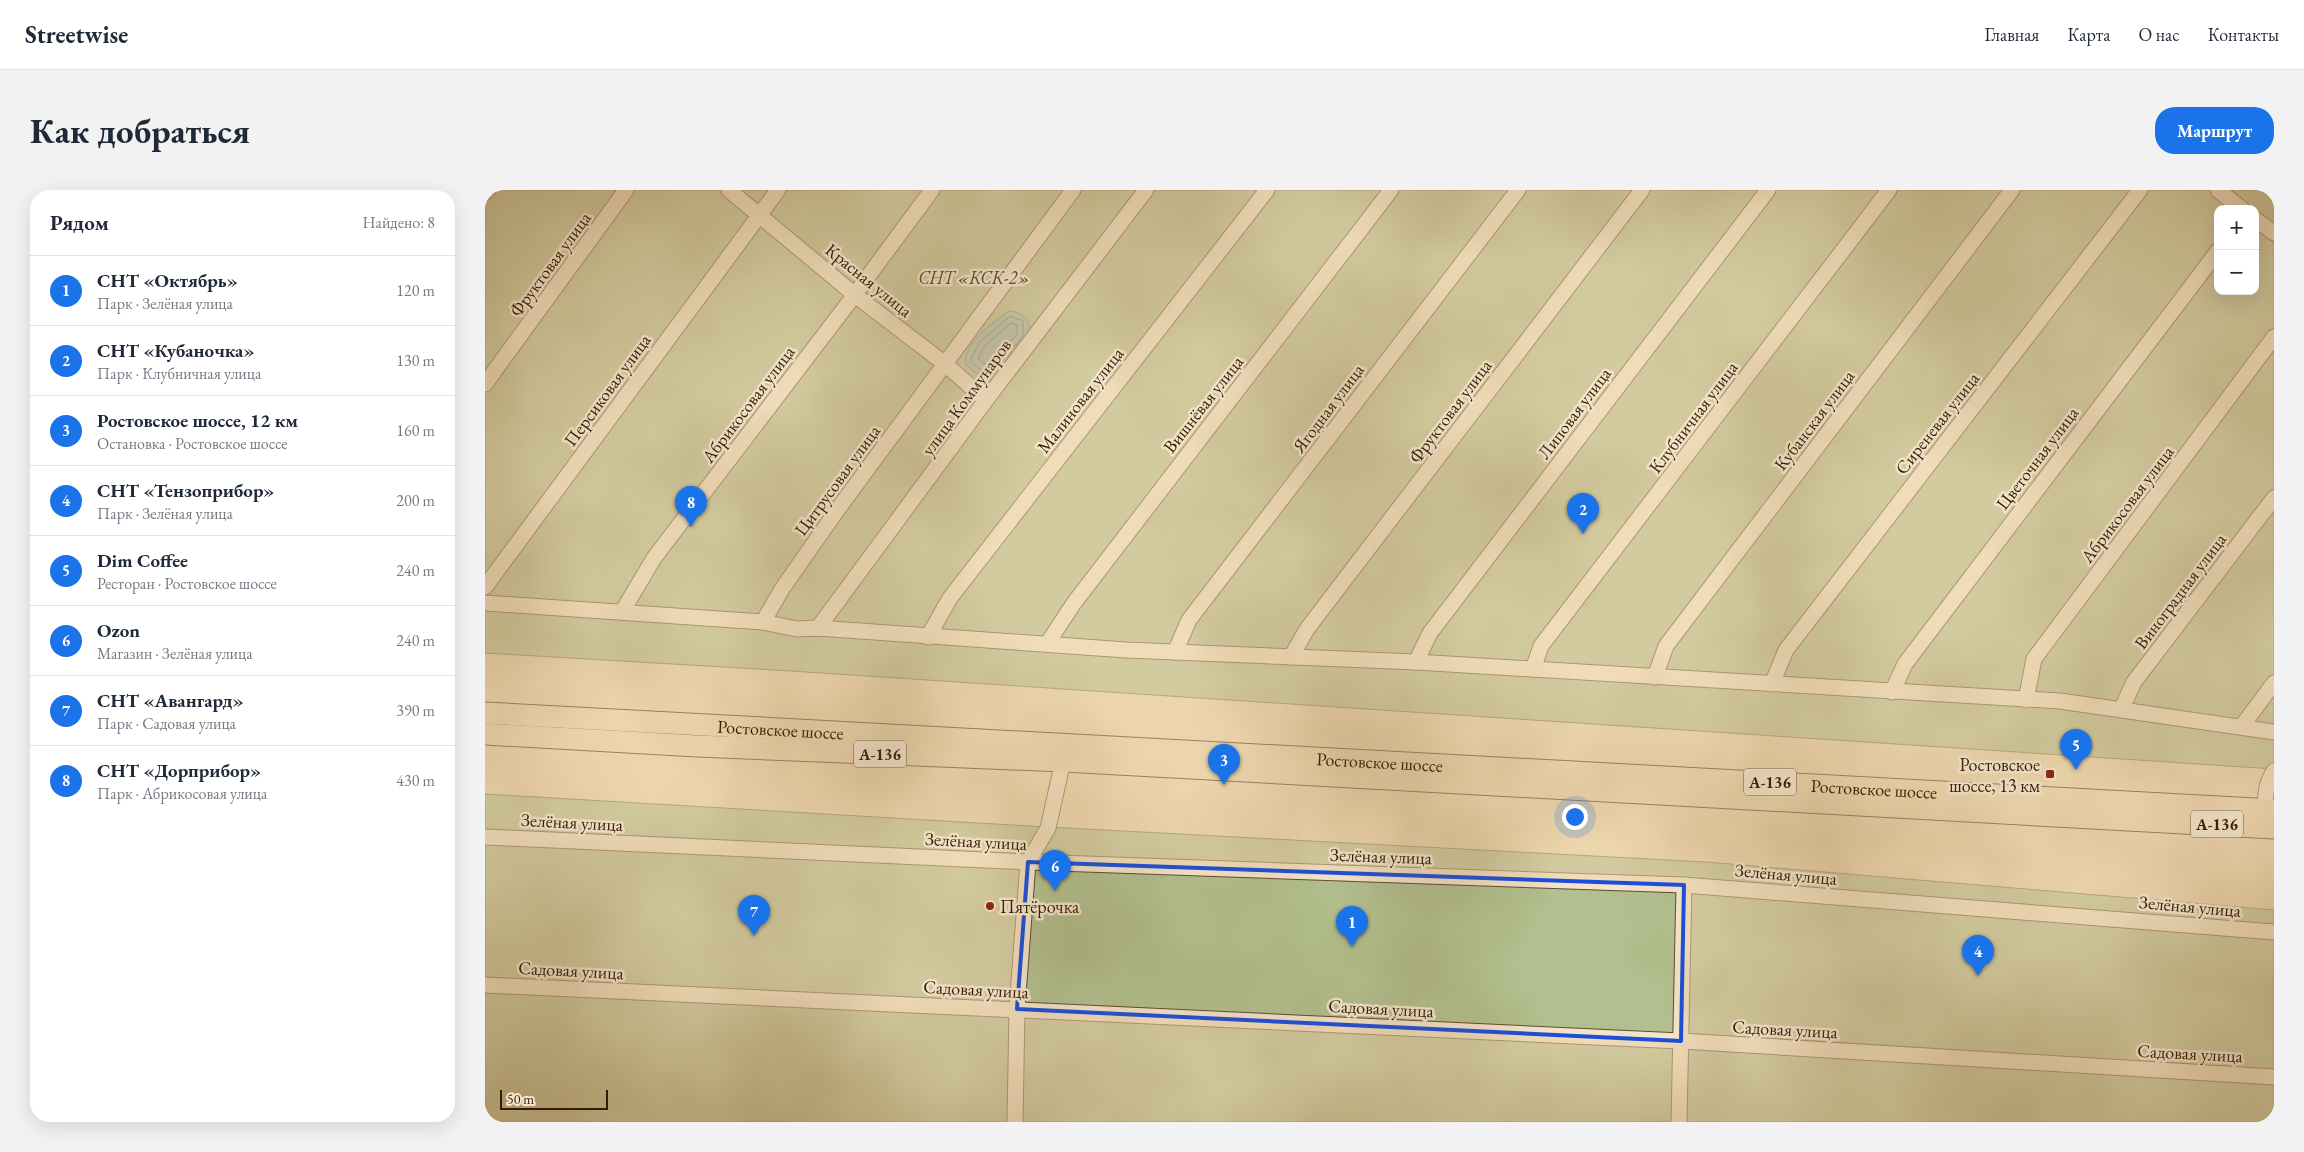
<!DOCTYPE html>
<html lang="ru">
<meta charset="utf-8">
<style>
:root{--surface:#fff;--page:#f2f2f3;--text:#1f2937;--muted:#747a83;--line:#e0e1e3;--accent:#1a73e8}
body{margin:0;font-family:"EB Garamond",serif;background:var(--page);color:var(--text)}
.controls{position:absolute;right:15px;top:15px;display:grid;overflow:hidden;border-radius:10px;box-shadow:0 5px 20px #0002}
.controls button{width:45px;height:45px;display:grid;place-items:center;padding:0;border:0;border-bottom:1px solid var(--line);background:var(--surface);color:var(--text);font:25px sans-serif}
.scale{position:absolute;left:15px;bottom:12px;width:108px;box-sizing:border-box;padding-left:5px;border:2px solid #341c02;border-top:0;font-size:14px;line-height:18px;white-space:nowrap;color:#341c02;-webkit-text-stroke:4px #f3e4ca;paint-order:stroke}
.you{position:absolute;left:1089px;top:626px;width:18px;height:18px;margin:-12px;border:4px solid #fff;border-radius:50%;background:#1a73e8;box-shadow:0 0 0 8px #1a73e833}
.badge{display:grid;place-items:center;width:32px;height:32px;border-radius:50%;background:var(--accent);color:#fff;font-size:16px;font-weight:700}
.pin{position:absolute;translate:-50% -41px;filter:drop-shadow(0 1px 2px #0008)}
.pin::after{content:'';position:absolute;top:26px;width:18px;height:15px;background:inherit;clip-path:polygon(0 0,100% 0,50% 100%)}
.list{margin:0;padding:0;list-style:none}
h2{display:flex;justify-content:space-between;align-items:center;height:65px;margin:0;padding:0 20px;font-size:21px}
h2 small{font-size:16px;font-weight:400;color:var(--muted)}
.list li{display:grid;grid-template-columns:32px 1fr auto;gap:15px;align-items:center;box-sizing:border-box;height:70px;padding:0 20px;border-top:1px solid var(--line)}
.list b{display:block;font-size:19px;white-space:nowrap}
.list p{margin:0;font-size:16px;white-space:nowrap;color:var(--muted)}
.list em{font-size:16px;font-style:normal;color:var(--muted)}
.map{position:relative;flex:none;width:1789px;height:932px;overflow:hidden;border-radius:20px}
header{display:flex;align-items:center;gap:30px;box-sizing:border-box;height:70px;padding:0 25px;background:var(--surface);border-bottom:1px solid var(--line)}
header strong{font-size:24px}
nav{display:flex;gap:28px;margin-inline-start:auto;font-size:18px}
.intro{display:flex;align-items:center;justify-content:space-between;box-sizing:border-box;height:120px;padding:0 30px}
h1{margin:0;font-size:35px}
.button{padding:12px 22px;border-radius:20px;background:var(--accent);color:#fff;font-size:18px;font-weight:700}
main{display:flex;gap:30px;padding:0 30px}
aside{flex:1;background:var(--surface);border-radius:20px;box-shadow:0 5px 20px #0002}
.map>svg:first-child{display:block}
.green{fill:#b2bf8e;stroke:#736e48;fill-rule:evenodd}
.water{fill:#9ab8b1;stroke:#717a6b}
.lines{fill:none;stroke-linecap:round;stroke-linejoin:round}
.shore{stroke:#676a5a;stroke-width:1}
.minor-casing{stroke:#624a2d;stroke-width:17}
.highway-casing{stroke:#341c02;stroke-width:23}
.minor{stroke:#f3e4ca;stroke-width:15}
.highway{stroke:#ecd6ad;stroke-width:21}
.marked{fill:none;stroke:#1d4ed8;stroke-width:4;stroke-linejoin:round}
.poi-dot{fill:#8f2418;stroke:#f3e4ca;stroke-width:2}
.labels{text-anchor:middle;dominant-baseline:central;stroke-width:5;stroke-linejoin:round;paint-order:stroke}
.shield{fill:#f3e4ca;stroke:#6d583e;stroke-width:1}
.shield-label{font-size:16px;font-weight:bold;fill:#341c02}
.street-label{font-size:18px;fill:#341c02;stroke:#f3e4ca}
.park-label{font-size:18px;font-style:italic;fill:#5a4d2c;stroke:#f3e4ca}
.poi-label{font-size:18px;fill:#341c02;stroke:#f3e4ca;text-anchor:end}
</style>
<header>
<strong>Streetwise</strong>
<nav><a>Главная</a><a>Карта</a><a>О нас</a><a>Контакты</a></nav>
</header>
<div class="intro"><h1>Как добраться</h1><a class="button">Маршрут</a></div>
<main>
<aside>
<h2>Рядом<small>Найдено: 8</small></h2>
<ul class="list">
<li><span class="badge">1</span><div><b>СНТ «Октябрь»</b><p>Парк · Зелёная улица</p></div><em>120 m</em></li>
<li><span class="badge">2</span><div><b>СНТ «Кубаночка»</b><p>Парк · Клубничная улица</p></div><em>130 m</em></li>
<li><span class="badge">3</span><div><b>Ростовское шоссе, 12 км</b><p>Остановка · Ростовское шоссе</p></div><em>160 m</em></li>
<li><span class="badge">4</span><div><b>СНТ «Тензоприбор»</b><p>Парк · Зелёная улица</p></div><em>200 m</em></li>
<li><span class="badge">5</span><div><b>Dim Coffee</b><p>Ресторан · Ростовское шоссе</p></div><em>240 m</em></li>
<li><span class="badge">6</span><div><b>Ozon</b><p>Магазин · Зелёная улица</p></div><em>240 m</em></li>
<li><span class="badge">7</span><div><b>СНТ «Авангард»</b><p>Парк · Садовая улица</p></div><em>390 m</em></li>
<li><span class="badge">8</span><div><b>СНТ «Дорприбор»</b><p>Парк · Абрикосовая улица</p></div><em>430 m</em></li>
</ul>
</aside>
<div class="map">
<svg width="1789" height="932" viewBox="0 0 1789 932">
<rect width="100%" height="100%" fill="#ecd6ad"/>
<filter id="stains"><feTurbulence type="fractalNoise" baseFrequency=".004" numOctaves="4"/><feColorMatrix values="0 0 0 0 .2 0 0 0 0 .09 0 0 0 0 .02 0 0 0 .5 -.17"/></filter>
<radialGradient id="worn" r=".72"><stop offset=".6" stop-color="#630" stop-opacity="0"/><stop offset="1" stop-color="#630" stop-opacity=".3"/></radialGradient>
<g class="green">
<path d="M0,0H1789V579L306,481L0,463ZM1733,19H1770V101H1733Z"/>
<path d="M0,604L544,636L1221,672L1789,720V932H0Z"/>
</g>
<path class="water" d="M524,121C553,123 549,156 526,162L519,176L506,190L499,189L480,174C481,150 507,134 524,121Z"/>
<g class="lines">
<g class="shore">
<path d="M526,126L538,131V146L531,155L521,159L509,181L501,184L486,172V169L495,152Z"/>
<path d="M527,133L532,135V144L527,150L517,155L509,171L502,176L493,168L500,156Z"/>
</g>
<defs>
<g id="minor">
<path d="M244,0L370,105L460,174L501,210"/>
<path d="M1733,0L1757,19"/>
<path d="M0,3L3,0"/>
<path d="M1770,29L1789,43"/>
<path d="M0,194L141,0"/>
<path d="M0,397L293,0"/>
<path d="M0,413L278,432L312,439L333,438L641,460L931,472L1575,511L1789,542"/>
<path d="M137,422L169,368L365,111L447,0"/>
<path d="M278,432L297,399L353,319L588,0"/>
<path d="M333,438L501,210L661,0"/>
<path d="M443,447L465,408L782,0"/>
<path d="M562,454L589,413L906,0"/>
<path d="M690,462L704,430L1033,0"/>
<path d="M806,467L822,439L1157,0"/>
<path d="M931,472L945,443L1283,0"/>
<path d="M1048,479L1056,456L1404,0"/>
<path d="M1170,487L1181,456L1527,0"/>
<path d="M1287,494L1301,460L1655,0"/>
<path d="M1407,502L1420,474L1733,61"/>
<path d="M1541,510L1549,469L1789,147"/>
<path d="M1636,520L1649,492L1789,308"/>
<path d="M1757,536L1789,493"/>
<path d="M1784,628C1778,614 1780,594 1789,581"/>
<path d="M0,647L543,672L1199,695L1789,742"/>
<path d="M0,795L1196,851L1789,887"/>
<path d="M530,932L532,819L543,672L563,638L578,571L579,561"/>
<path d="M1194,932L1199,695"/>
</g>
<g id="highway">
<path id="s1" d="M0,523L1789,620"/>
<path d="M0,544L212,556L578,571L1789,638"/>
</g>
</defs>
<use href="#minor" class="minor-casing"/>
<use href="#highway" class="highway-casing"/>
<use href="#minor" class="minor"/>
<use href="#highway" class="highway"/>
</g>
<path d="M0 0H1789V932H0ZM543,672L1199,695L1196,851L532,819Z" fill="#ecd6ad" fill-opacity=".55" fill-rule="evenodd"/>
<path class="marked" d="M543,672L1199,695L1196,851L532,819Z"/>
<g class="poi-dot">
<rect x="1560" y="579" width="10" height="10" rx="2.5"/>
<circle cx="505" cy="716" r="5"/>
</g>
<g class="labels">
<g class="shield">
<rect x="369" y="550.5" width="52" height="27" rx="4"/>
<rect x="1259" y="578.5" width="52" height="27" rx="4"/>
<rect x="1706" y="620.5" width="52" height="27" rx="4"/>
</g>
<g class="shield-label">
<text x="395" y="564">А-136</text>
<text x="1285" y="592">А-136</text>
<text x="1732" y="634">А-136</text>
</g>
<g class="street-label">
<text transform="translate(65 74) rotate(-54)">Фруктовая улица</text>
<text transform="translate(384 90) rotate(39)">Красная улица</text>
<text transform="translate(122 200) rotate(-54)">Персиковая улица</text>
<text transform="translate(481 207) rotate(-54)">улица Коммунаров</text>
<text transform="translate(595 210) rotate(-52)">Малиновая улица</text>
<text transform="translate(263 214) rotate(-53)">Абрикосовая улица</text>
<text transform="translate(718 214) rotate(-52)">Вишнёвая улица</text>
<text transform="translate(843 218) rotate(-53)">Ягодная улица</text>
<text transform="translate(965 221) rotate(-53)">Фруктовая улица</text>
<text transform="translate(1089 223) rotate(-53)">Липовая улица</text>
<text transform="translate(1208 227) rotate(-53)">Клубничная улица</text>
<text transform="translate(1329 230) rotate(-53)">Кубанская улица</text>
<text transform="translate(1452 233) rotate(-52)">Сиреневая улица</text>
<text transform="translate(1552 268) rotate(-53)">Цветочная улица</text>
<text transform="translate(352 290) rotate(-54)">Цитрусовая улица</text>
<text transform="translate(1642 314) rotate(-53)">Абрикосовая улица</text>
<text transform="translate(1695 401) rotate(-53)">Виноградная улица</text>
<text stroke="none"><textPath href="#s1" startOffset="296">Ростовское шоссе</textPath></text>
<text stroke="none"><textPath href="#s1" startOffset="896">Ростовское шоссе</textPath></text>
<text stroke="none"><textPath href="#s1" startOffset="1391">Ростовское шоссе</textPath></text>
<text transform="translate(87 632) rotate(3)">Зелёная улица</text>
<text transform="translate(491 651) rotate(3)">Зелёная улица</text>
<text transform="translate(896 666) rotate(2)">Зелёная улица</text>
<text transform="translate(1301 684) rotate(5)">Зелёная улица</text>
<text transform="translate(1705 716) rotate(5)">Зелёная улица</text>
<text transform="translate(86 780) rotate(3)">Садовая улица</text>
<text transform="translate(491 799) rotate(3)">Садовая улица</text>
<text transform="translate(896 818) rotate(3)">Садовая улица</text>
<text transform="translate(1300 839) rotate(3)">Садовая улица</text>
<text transform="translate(1705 863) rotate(3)">Садовая улица</text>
</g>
<g class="park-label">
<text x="489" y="87">СНТ «КСК-2»</text>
</g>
<g class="poi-label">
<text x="1555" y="574">Ростовское<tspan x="1555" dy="21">шоссе, 13 км</tspan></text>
<text x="515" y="716" text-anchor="start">Пятёрочка</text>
</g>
</g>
<rect width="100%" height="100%" filter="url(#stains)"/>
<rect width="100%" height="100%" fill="url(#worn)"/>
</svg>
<div class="controls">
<button>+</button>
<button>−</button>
</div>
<div class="scale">50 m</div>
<div class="you"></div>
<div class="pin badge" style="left:867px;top:757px">1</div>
<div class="pin badge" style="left:1098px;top:344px">2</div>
<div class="pin badge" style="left:739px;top:595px">3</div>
<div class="pin badge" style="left:1493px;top:786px">4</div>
<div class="pin badge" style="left:1591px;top:580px">5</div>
<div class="pin badge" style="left:570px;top:701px">6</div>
<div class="pin badge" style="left:269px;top:746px">7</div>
<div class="pin badge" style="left:206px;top:337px">8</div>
</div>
</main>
